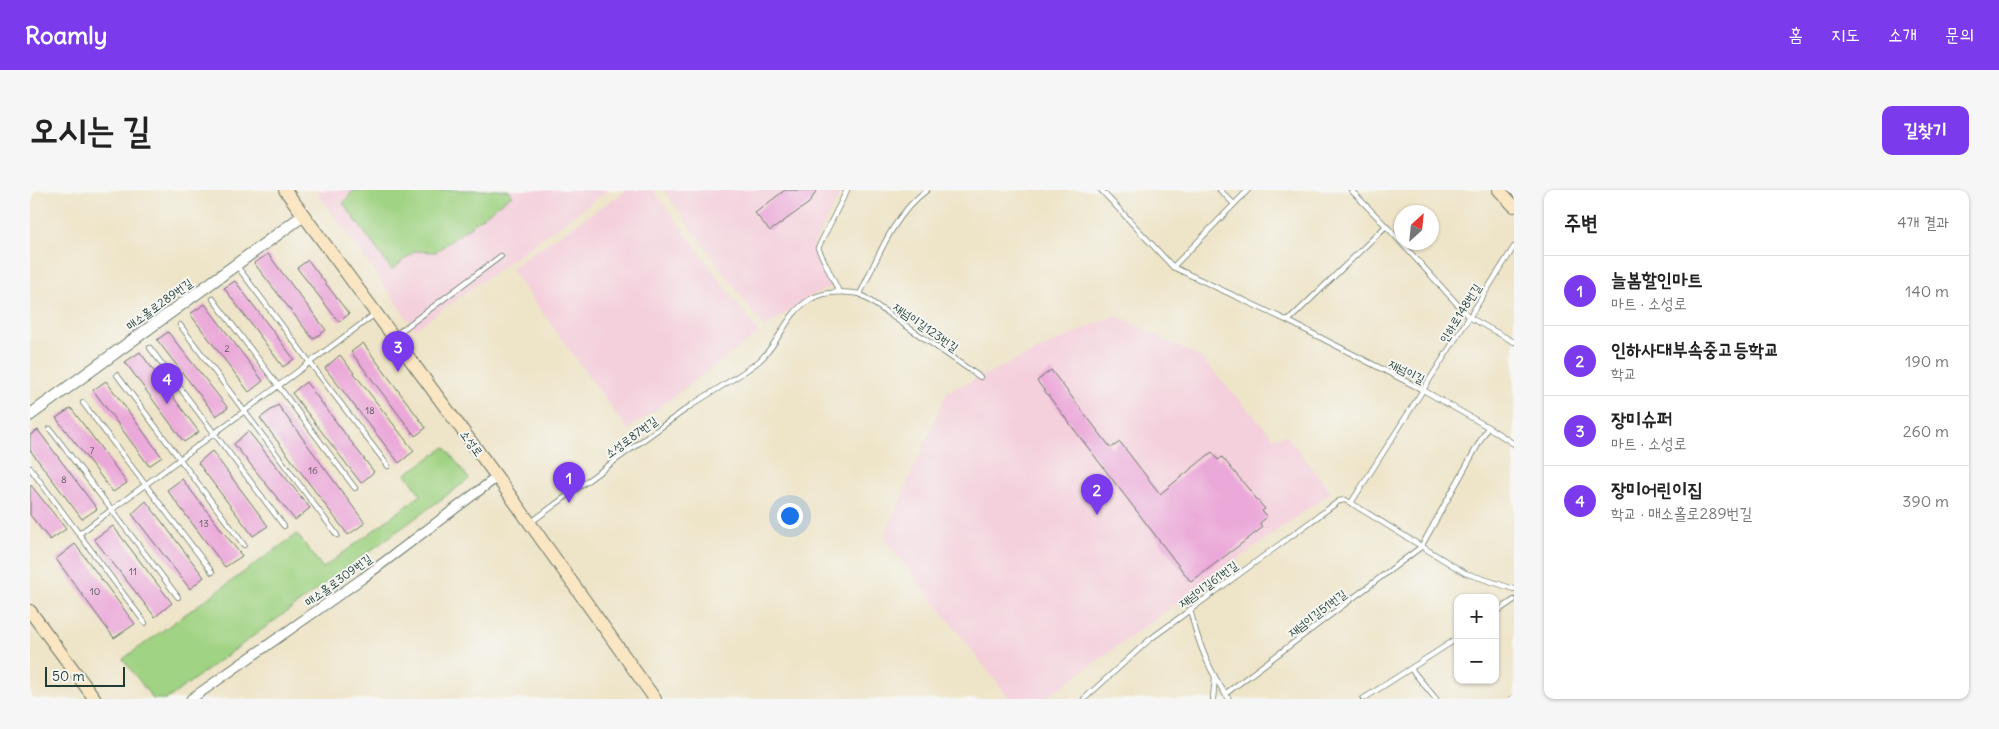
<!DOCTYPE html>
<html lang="ko">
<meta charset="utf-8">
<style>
:root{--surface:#fff;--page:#f6f6f6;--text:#222;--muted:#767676;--line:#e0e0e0;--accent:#7c3aed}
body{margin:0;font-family:Delius,"Poor Story",sans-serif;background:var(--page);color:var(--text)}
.controls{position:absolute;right:15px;bottom:15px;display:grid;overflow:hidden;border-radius:10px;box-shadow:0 1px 4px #0004}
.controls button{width:45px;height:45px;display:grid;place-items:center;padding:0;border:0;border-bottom:1px solid var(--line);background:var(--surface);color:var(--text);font:25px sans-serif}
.compass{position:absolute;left:1364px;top:15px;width:45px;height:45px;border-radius:50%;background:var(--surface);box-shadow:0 1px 4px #0004;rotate:27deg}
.scale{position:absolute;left:15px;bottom:12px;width:80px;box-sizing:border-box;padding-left:5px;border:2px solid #1f3d34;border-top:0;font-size:14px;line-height:18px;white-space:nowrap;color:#1f3d34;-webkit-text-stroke:4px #f6f6f2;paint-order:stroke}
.you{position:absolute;left:759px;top:325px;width:18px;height:18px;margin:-12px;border:4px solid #fff;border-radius:50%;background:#1a73e8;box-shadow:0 0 0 8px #1a73e833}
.badge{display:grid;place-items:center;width:32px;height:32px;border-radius:50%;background:var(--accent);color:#fff;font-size:16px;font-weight:700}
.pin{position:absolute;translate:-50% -41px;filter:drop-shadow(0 1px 2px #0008)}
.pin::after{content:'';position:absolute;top:26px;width:18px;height:15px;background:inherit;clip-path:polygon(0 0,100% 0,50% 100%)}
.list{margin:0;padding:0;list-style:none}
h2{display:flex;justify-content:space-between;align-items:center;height:65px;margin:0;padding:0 20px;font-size:21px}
h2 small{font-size:16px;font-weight:400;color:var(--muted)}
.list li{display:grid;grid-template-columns:32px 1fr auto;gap:15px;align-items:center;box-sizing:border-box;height:70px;padding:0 20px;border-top:1px solid var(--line)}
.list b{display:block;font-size:19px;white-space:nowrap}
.list p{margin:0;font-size:16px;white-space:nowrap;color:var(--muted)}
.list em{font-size:16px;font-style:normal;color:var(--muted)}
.map{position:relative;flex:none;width:1484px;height:509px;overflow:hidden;border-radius:10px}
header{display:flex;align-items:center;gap:30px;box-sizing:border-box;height:70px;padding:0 25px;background:var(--accent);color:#fff}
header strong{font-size:24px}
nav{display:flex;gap:28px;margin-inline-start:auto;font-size:18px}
.intro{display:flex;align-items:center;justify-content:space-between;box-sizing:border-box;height:120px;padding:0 30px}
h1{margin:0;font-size:35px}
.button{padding:12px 22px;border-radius:10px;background:var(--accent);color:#fff;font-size:18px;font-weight:700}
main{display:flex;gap:30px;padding:0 30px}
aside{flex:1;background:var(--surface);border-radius:10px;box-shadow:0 1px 4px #0004}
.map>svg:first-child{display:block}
.built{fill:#f4cfdc}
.green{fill:#a0d383;stroke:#60885c}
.building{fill:#eba9d9}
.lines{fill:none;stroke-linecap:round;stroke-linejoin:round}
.service-casing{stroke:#677768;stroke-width:6}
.minor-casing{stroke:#677768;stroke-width:11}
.tertiary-casing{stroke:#677768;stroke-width:13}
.secondary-casing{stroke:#677768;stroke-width:14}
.service{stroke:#fff;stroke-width:4.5}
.minor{stroke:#fff;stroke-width:9}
.tertiary{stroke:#fff;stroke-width:11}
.secondary{stroke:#fbe6c4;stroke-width:12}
.labels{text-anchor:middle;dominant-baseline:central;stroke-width:4;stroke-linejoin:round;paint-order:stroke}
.number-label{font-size:10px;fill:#52585d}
.street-label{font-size:12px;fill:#1f3d34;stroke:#f6f6f2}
</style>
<header>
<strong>Roamly</strong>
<nav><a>홈</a><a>지도</a><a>소개</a><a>문의</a></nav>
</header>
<div class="intro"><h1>오시는 길</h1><a class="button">길찾기</a></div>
<main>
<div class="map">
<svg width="1484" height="509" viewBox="0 0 1484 509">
<rect width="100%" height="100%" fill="#f6f6f2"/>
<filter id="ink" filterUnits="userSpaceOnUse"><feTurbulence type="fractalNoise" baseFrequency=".02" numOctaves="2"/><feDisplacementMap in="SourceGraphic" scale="10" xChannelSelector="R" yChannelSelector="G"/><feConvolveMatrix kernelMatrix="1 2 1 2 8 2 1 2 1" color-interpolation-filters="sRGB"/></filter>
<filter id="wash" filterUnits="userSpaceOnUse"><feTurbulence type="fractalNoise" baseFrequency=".0096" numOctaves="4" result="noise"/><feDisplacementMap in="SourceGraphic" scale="20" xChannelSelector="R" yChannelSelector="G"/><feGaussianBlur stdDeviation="1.12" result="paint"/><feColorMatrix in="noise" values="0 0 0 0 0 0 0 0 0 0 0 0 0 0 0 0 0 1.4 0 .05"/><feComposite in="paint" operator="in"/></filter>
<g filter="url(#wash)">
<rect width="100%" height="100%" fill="#eee4c8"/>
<g class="built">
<path d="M286,0H579L385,139Z"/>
<path d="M597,0H623L729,143L598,240L480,78Z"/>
<path d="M634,0H812L783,56L801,97L783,105L734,138Z"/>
<path d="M1085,125L1171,168L1243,247L1256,245L1301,302L1014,509H980L854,348L917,202Z"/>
</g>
<g class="green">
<path d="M324,0H478L482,5L406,62L385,61L362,80L313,13Z"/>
<path d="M415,257L439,289L137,509H123L93,469L267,344L293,378L391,305L376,284Z"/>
</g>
<g id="blocks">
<g class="building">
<path d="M755,0H787L779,13L740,41L725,23Z"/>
<path d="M238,64L296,140L283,149L224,73Z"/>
<path d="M278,70L319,124L309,132L267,78Z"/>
<path d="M205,91L264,169L253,177L194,98Z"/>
<path d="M175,114L233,191L219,202L160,124Z"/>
<path d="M138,142L198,218L186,226L127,150Z"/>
<path d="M333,153L396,238L385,246L321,162Z"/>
<path d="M110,162L169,242L154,252L95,172Z"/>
<path d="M310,165L384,261L369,273L295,178Z"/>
<path d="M1021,180L1081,258L1090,252L1130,304L1182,262L1188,270L1192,267L1235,319L1232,321L1237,327L1230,333L1232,338L1161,392L1007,191Z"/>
<path d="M76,191L132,267L119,276L63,200Z"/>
<path d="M276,192L344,282L331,293L262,203Z"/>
<path d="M248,215L335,333L318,345L230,228Z"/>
<path d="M41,218L97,293L83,302L26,228Z"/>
<path d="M8,240L67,319L52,329L0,260V245Z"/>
<path d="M218,241L280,318L265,330L204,254Z"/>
<path d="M182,261L238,336L223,346L168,273Z"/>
<path d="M152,289L212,366L195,377L137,300Z"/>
<path d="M0,294L36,339L20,350L0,325Z"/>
<path d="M116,311L174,387L160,399L102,324Z"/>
<path d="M83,336L142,413L125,427L64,349Z"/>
<path d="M45,354L105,434L84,448L26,369Z"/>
</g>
</g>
</g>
<g filter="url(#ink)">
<use href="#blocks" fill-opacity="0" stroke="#677768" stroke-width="1"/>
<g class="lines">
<defs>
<g id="service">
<path d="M1071,0L1143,77L1258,131L1393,200L1458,237L1484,254"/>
<path d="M1190,0L1204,14"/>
<path d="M1321,0L1356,36L1439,127L1484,152"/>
<path d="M788,58L817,0"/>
<path d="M788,58L809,102"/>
<path d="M207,76L358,276"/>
<path d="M1143,77L1218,0"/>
<path d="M830,104C848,67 863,25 897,0"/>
<path d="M183,109L325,298"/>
<path d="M1258,131L1356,36"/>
<path d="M150,135L307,345"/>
<path d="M364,146L471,66"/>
<path d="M120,158L254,336"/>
<path d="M87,185L214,355"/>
<path d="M53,213L182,382"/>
<path d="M20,239L148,407"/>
<path d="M0,278L115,433"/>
<path d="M1321,313L1484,57"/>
<path d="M500,333C553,294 606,255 659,217C682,201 708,188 729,171C750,153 755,125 779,110C794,101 813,101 830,104L950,187"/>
<path d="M49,344L345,124"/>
<path d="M1160,419C1167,450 1180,483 1199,509"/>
<path d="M1465,423L1484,410"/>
<path d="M1381,479L1406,509"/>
<path d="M1195,504L1391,357L1458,237"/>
<path d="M1054,509L1119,450L1309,311L1315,310L1321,313L1435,383L1484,399"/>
<path d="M1183,509L1185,487"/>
<path d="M1333,509L1428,448"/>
<path d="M1481,509L1484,507"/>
</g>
<path id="minor" d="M161,509L333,388L467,287"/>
<path id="tertiary" d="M0,225L274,25"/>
<g id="secondary">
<path d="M255,0L467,287L625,509"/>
<path d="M1469,0L1484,16"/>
<path d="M0,421L65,509"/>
</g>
</defs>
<use href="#service" class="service-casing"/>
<use href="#minor" class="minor-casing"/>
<use href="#tertiary" class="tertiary-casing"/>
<use href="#secondary" class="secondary-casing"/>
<use href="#service" class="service"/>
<use href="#minor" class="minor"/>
<use href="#tertiary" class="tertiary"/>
<use href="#secondary" class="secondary"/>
</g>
</g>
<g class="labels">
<g class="number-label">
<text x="197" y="158">2</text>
<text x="340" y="220">18</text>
<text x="62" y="260">7</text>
<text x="283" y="280">16</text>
<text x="34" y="289">8</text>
<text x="174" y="333">13</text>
<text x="103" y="381">11</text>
<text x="65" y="401">10</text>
</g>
<g class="street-label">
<text transform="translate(129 114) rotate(-36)">매소홀로289번길</text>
<text transform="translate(1430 123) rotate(-58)">인하로148번길</text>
<text transform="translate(896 137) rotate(35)">재넘이길123번길</text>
<text transform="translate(1377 181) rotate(27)">재넘이길</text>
<text transform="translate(601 247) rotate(-36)">소성로87번길</text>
<text transform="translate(442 253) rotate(54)">소성로</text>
<text transform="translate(308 390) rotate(-36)">매소홀로309번길</text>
<text transform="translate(1178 394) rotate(-36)">재넘이길61번길</text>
<text transform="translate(1287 423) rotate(-37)">재넘이길51번길</text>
</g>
</g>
</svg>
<div class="controls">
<button>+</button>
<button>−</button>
</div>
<svg class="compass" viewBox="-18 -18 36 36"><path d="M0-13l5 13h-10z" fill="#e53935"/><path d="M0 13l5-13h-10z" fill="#767676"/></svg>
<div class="scale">50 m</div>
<div class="you"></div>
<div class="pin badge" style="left:539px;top:313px">1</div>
<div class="pin badge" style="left:1067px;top:325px">2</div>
<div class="pin badge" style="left:368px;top:182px">3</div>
<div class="pin badge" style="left:137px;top:214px">4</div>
</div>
<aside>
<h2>주변<small>4개 결과</small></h2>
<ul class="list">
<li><span class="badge">1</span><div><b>늘봄할인마트</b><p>마트 · 소성로</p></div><em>140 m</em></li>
<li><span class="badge">2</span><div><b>인하사대부속중고등학교</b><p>학교</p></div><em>190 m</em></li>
<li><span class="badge">3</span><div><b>장미슈퍼</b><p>마트 · 소성로</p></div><em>260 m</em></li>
<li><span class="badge">4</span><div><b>장미어린이집</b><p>학교 · 매소홀로289번길</p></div><em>390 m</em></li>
</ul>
</aside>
</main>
